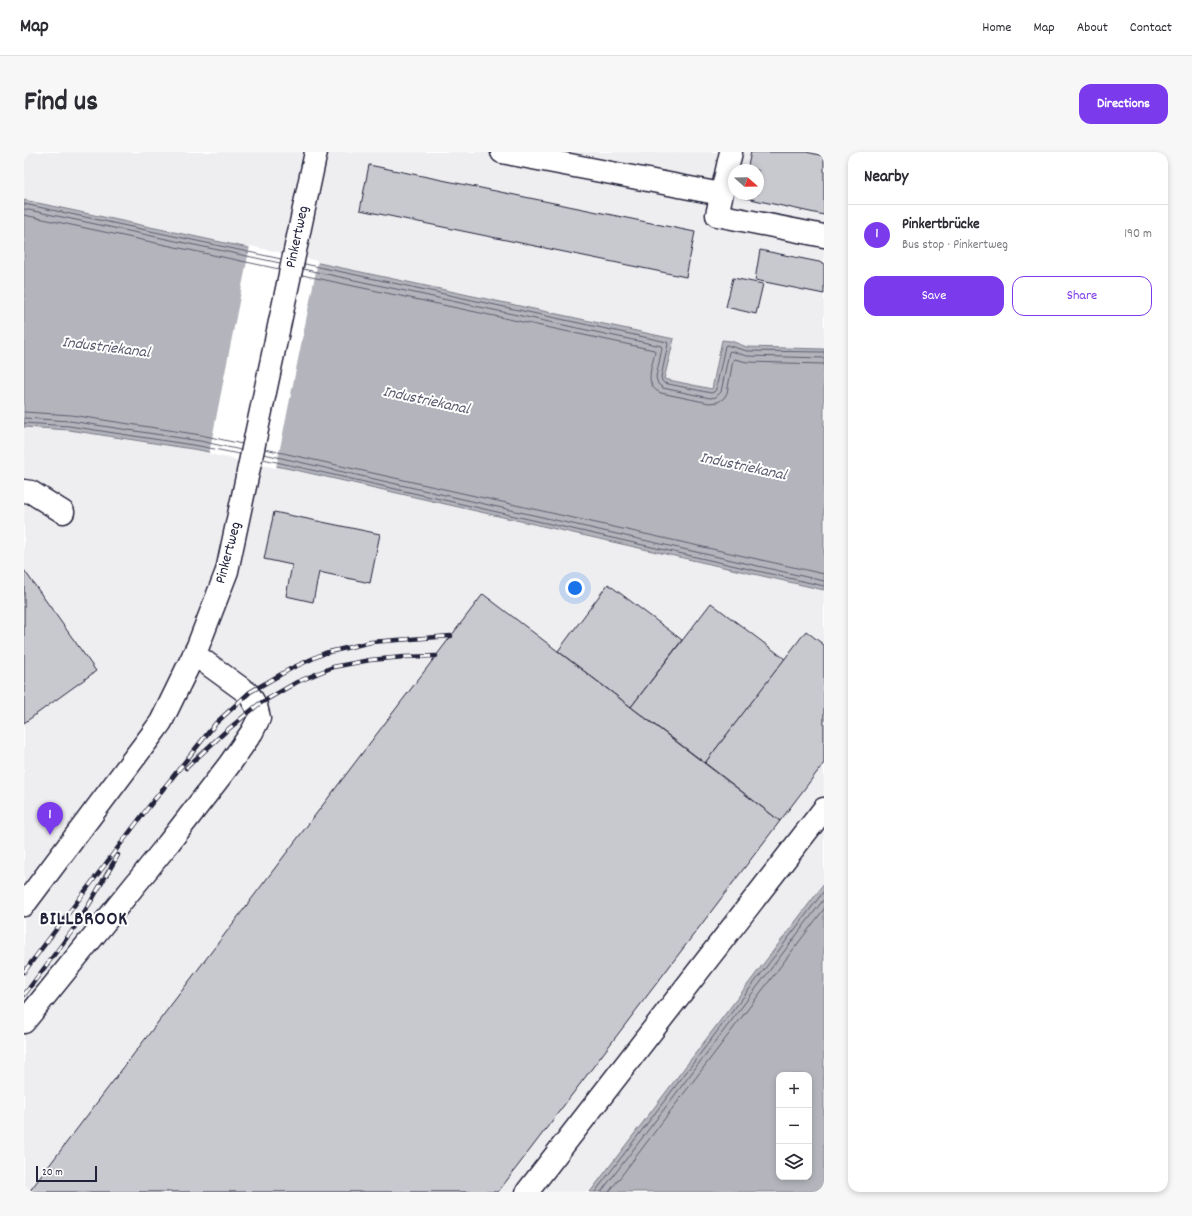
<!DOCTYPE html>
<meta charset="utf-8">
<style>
:root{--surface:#fff;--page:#f7f7f7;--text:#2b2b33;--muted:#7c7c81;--line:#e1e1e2;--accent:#7c3aed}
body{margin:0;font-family:Dekko,sans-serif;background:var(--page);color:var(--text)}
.controls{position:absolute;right:12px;bottom:12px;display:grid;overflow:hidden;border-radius:8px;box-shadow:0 2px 6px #0003}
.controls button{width:36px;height:36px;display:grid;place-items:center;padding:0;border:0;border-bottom:1px solid var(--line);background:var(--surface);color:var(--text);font:20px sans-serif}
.compass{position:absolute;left:704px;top:12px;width:36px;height:36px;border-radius:50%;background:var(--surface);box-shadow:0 2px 6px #0003;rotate:110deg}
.scale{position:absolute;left:12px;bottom:10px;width:61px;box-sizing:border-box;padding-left:4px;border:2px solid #22223b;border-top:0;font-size:11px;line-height:14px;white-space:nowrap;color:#22223b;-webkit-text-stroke:3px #fff;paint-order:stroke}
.you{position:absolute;left:551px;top:436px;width:14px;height:14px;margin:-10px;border:3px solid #fff;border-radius:50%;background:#1a73e8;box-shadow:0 0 0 6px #1a73e833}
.badge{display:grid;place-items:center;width:26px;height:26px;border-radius:50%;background:var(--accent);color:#fff;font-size:13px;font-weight:700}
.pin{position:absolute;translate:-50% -33px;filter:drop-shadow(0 1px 2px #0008)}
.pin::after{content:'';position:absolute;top:21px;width:14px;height:12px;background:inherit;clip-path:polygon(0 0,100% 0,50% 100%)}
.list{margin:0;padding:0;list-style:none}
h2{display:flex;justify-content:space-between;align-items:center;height:52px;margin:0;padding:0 16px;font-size:17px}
h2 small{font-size:13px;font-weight:400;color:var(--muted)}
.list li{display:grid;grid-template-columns:26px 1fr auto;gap:12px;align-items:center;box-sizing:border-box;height:60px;padding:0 16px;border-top:1px solid var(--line)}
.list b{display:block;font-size:15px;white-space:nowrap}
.list p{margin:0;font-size:13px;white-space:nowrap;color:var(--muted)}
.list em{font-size:13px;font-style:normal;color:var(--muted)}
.actions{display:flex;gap:8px;padding:12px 16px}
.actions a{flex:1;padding:9px 0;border:1px solid var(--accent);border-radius:12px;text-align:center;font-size:14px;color:var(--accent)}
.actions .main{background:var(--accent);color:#fff}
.icon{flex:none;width:22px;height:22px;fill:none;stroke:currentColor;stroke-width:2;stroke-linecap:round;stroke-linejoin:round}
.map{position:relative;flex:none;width:800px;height:1040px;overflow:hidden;border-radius:12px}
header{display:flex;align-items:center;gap:24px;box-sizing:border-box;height:56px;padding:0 20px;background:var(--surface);border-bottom:1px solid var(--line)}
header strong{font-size:19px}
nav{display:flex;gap:22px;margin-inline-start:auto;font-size:14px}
.intro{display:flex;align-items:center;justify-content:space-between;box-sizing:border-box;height:96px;padding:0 24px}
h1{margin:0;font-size:28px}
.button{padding:10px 18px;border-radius:12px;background:var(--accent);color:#fff;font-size:14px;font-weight:700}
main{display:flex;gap:24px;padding:0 24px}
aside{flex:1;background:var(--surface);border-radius:12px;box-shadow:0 2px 6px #0003}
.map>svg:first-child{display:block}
.built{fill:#eeeef1;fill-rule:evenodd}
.water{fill:#b4b4bc;stroke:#7a7a88;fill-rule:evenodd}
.pier{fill:#fff}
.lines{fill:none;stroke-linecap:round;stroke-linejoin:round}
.shore{stroke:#5c5c6f;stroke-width:1}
.building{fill:#c8c8cf;stroke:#22223b}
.minor-casing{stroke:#22223b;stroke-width:25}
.minor{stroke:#fff;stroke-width:22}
.rail-casing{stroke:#22223b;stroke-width:4.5}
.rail{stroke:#fff;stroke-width:3;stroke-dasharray:9;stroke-linecap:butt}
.labels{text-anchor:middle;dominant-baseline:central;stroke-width:4;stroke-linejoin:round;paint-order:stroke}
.street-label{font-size:15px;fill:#22223b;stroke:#fff}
.water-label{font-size:16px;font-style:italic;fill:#5c5c6f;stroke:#fff}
.district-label{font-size:19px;font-weight:bold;letter-spacing:1px;fill:#22223b;stroke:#fff}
</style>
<header>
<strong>Map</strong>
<nav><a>Home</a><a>Map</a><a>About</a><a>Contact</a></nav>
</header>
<div class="intro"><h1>Find us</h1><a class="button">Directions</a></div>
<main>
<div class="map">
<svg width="800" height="1040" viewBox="0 0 800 1040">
<rect width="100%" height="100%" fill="#fff"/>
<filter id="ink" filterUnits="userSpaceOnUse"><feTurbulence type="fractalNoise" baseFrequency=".025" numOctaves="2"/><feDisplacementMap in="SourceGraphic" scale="8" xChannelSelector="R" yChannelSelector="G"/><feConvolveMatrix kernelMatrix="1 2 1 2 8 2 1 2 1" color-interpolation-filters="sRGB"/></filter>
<g filter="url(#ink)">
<g class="built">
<path d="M0,0H800V197L723,195L707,189L698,188L688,237L640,227L649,187L0,48ZM710,18H734V42H710Z"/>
<path d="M0,275L45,278L175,298L276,319L800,438V732L566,1040H0Z"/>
</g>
<g class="water">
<path d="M0,48L650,187L640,227L688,237L698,188L707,189L723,195L800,197V438L276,319L175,298L45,278L0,275Z"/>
<path d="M800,732V1040H566ZM755,923H785V1025H755Z"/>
</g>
<path class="pier" d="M226,94L294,109L252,316L185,302Z"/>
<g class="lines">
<g class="shore">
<path d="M0,52L257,107"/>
<path d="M0,57L256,111"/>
<path d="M0,63L255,117"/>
<path d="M281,112L643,190L644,192L637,225L638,229L640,231L687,241L690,240L692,237L701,194L702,193L723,199L800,200"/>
<path d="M279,117L637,194L638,196L632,225L634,232L639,236L686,246L692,245L697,240L705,200L706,199L723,204L800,206"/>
<path d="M278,123L630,198L631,200C628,215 619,234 637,241L685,251L694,250L700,246L703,241L709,208L710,207L723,210L800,212"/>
<path d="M0,260L47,263L177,283L218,292"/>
<path d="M0,266L46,269L176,289L217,298"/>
<path d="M0,271L45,274L175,294L215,302"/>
<path d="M241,297L800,422"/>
<path d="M240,302L800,429"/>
<path d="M239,307L800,434"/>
<path d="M571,1040L800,739"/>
<path d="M577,1040L800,747"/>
<path d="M585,1040L800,757"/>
</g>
</g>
<g class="building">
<path d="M727,0H782L800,4V63L717,45L718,42H734V18H723Z"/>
<path d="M345,13L671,80L662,125L336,58Z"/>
<path d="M736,98L800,111V142L731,128Z"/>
<path d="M709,126L739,132L732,162L702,155Z"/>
<path d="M250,360L356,382L346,431L295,420L289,450L262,444L268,413L240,407Z"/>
<path d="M0,418L72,519L0,571Z"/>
<path d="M584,432L658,488L607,555L534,499Z"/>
<path d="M459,442L756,669L474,1040H5Z"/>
<path d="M687,451L761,507L681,611L607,555Z"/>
<path d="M782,479L800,493V611L756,669L681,611Z"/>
</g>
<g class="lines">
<defs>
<g id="minor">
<path d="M478,0L697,42"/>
<path d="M707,0L693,63L800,84"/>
<path d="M0,339L7,340L39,360"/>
<path d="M0,753L129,581L137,570L174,494L203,419L292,0"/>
<path d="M0,870L144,692L205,613L228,580L235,566L232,554L225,542L170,502"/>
<path d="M503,1040L800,657"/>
</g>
</defs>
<use href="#minor" class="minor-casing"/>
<use href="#minor" class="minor"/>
<defs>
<g id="rail">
<path d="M162,616L202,579L235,552L273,530L309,515L346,508L380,505L412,504"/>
<path d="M0,820L123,657L192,571L226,540L268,516L301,501L347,490L427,484"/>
<path d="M0,843L48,779L66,751L94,703"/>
</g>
</defs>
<use href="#rail" class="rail-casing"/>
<use href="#rail" class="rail"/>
</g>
</g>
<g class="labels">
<g class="street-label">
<text transform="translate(274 85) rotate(-78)">Pinkertweg</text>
<text transform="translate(205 401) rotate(-75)">Pinkertweg</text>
</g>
<g class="water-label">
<text transform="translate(82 196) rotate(7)">Industriekanal</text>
<text transform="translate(402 249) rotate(12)">Industriekanal</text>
<text transform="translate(719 315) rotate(12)">Industriekanal</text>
</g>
<g class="district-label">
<text x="60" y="768">BILLBROOK</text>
</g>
</g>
</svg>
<div class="controls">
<button>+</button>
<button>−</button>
<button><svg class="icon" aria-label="layers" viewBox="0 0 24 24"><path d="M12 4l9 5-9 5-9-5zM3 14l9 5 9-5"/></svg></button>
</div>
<svg class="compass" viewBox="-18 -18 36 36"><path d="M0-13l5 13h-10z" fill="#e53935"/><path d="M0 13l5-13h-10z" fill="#7c7c81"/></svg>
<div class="scale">20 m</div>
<div class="you"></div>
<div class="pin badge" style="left:26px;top:683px">1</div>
</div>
<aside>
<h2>Nearby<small></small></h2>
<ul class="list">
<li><span class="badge">1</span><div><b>Pinkertbrücke</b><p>Bus stop · Pinkertweg</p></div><em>190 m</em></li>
</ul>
<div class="actions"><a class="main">Save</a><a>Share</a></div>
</aside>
</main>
